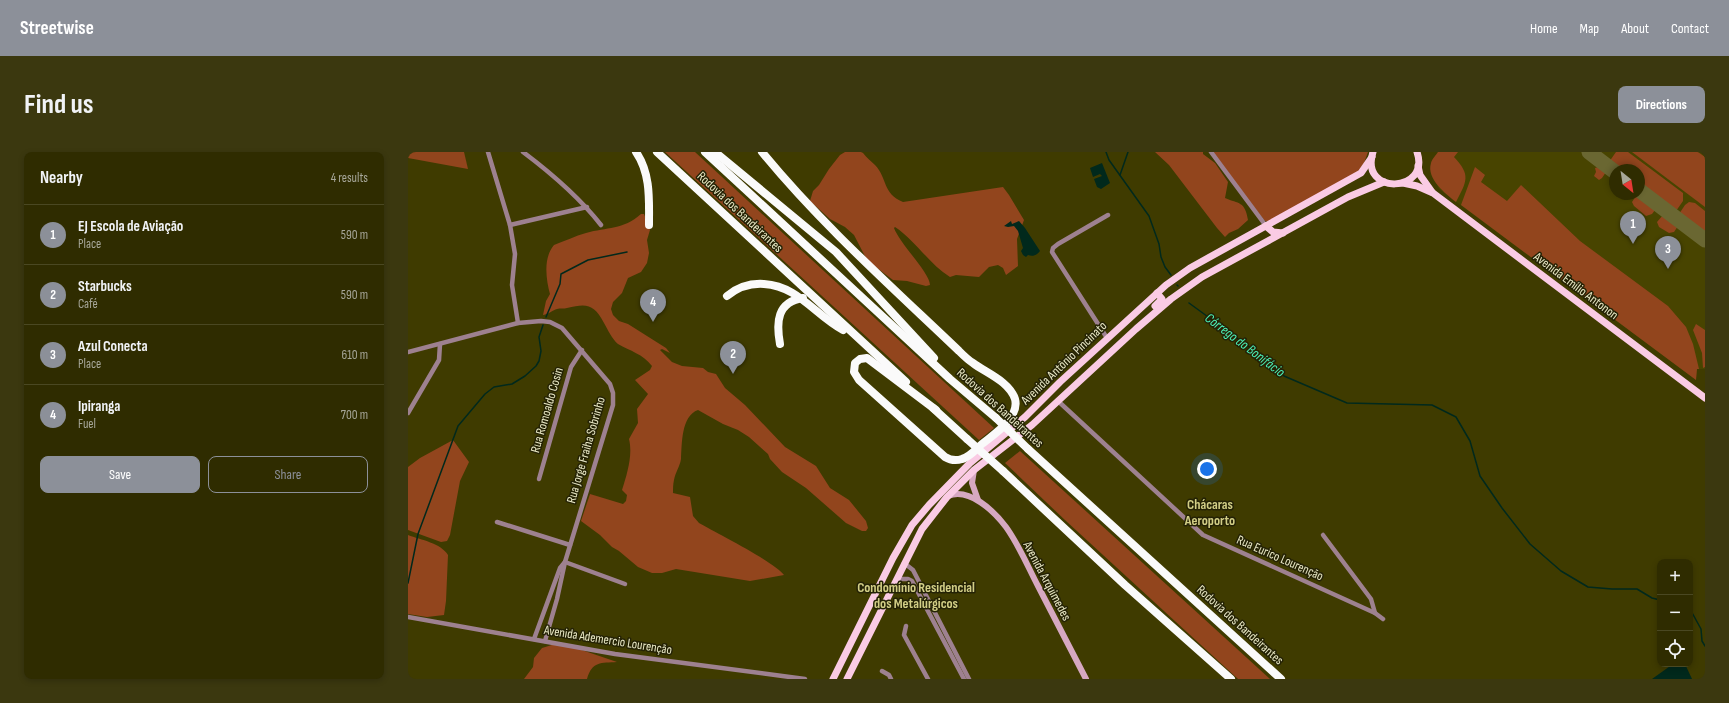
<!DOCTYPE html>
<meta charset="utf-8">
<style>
:root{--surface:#2f2c00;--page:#3b380f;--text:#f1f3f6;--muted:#a7a799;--line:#4a4822;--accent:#8c9099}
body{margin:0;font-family:"Sofia Sans Condensed",sans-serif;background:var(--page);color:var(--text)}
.controls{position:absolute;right:12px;bottom:12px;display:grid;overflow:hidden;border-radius:8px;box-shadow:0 2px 6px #0003}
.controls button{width:36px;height:36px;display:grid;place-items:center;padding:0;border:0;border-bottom:1px solid var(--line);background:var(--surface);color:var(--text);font:20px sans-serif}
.compass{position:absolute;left:1201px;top:12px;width:36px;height:36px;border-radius:50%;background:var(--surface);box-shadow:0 2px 6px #0003;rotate:150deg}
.you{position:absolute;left:799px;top:317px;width:14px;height:14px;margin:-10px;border:3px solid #fff;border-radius:50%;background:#1a73e8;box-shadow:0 0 0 6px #1a73e833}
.badge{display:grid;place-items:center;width:26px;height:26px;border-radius:50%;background:var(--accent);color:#fff;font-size:13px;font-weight:700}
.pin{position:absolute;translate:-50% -33px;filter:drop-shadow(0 1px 2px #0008)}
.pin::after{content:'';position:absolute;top:21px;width:14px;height:12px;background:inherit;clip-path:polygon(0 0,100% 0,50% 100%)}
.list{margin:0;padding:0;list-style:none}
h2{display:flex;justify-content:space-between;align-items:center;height:52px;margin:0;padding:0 16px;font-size:17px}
h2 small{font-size:13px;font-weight:400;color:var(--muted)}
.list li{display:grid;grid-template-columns:26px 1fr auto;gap:12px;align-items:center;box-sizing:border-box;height:60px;padding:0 16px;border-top:1px solid var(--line)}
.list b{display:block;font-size:15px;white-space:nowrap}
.list p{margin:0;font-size:13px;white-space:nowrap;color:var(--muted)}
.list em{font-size:13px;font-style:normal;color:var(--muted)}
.actions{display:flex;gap:8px;padding:12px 16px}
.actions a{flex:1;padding:9px 0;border:1px solid var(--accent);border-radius:8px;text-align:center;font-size:14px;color:var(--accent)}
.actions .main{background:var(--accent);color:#fff}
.icon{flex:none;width:22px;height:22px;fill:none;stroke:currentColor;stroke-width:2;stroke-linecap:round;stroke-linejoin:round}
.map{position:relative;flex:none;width:1297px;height:527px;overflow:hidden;border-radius:8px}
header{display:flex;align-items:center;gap:24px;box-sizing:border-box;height:56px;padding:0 20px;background:var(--accent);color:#fff}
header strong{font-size:19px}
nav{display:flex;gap:22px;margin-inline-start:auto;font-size:14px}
.intro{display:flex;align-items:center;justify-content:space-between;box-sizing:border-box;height:96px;padding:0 24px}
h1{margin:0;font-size:28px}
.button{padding:10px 18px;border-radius:8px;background:var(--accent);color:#fff;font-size:14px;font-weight:700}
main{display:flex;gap:24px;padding:0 24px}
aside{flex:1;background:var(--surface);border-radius:8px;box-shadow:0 2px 6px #0003}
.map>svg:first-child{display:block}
.built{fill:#484400;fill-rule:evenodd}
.green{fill:#92451d}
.water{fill:#01291c}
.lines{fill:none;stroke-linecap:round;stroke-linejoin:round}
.stream{stroke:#01291c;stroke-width:1.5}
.taxiway{stroke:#6a6732;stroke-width:15}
.street{stroke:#9e8190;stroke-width:4.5}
.secondary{stroke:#d6a8c1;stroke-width:6}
.primary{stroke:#facbe4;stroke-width:7}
.highway{stroke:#fafafa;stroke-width:8}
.highway-bridge{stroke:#fafafa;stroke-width:8}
.labels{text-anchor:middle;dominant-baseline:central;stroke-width:3;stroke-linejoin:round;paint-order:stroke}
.street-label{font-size:13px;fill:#e9e8c5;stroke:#242205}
.water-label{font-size:14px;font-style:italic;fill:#4cf0b7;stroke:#242205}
.neighbourhood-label{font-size:14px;font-weight:bold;fill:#d2ce86;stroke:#242205}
</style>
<header>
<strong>Streetwise</strong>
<nav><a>Home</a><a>Map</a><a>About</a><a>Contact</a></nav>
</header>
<div class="intro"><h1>Find us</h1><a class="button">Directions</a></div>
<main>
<aside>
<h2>Nearby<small>4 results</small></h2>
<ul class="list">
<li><span class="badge">1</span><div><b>EJ Escola de Aviação</b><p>Place</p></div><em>590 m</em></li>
<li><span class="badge">2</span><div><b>Starbucks</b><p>Café</p></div><em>590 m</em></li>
<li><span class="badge">3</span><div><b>Azul Conecta</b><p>Place</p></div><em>610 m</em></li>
<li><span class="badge">4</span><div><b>Ipiranga</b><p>Fuel</p></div><em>700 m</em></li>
</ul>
<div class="actions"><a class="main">Save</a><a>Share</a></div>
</aside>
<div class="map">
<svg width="1297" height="527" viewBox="0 0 1297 527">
<rect width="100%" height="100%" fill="#3f3b00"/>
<path class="built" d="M1030,0H1297V217H1289L1288,228L1031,37L1023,18L1024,10ZM1207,18H1231V42H1207Z"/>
<g class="green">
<path d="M0,0H56L60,17L0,6Z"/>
<path d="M257,0H287L586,276L571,288Z"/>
<path d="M437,0H453L455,1C459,6 463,9 467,13C480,27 474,41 495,50L595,35L601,43L616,68L609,87L610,114L598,123L595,116L590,113L581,115L571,125L548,123L542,125C521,112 508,89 487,75L486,76C492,92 522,121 522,133L518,134L499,129L485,128L469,116L461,112L446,83L437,75L422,67L402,49L405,39L411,33L421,17L432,3Z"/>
<path d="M747,0H795V2L807,11L820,30L817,46C831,52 837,49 840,68L830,77L821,81L817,85L809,76L761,13Z"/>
<path d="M802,0H960L956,11L948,23L863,69H857Z"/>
<path d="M1030,0H1050L1046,5C1063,23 1059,29 1048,50C1038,42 1018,27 1023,11C1024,7 1028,3 1030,0Z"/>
<path d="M1208,0H1220L1275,41V49L1268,59L1231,32V18H1212L1201,10Z"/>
<path d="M1224,0H1290L1297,5V55Z"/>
<path d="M1067,15L1077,23L1073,30L1099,49L1113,33L1172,89L1260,154L1278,175L1285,192L1291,217H1289L1288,228L1053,53Z"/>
<path d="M1190,15H1194L1198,20L1194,26L1191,28L1186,24L1188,20L1187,16Z"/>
<path d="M1228,44H1233L1247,54V58L1244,62L1238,64L1226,54L1224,50Z"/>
<path d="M1281,50L1287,51L1297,59V81L1271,62L1277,53Z"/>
<path d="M233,62H236L242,78L239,88L241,101L239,111L233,120L220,126L214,141L205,150L203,157L205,163L211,169L220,172L258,196L262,201L254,197L252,198L264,210L274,214L295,216L300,220L308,222L317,236L337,253L377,295L408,314L422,336L441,348L458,369L460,376L458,379H454L438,371L398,336L374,320L362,307L360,302L341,285L330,278L315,272L290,258C273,264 274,292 273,307C272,314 267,321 266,328C265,332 265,337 265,341L282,345L285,364L291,371C307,380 368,411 376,423L342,429L268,417L254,421H244L230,415L211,399L204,395L192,383L173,369L182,342L215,352L218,349L219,343L214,338C219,322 225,303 221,287L230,271L229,257L240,242L227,228L242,218L244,214C235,202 222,199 210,192C204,187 200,178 196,171C186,152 179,151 159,156C156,157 152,156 149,157C145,158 141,162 135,163L138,149L142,142C138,127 135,106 146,93C157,89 167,84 178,81C199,75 215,78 233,62Z"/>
<path d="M1255,63C1261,62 1269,69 1270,74L1266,80L1261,81L1251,75L1249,70Z"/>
<path d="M1288,172L1297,178V215L1295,216L1294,201L1285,178Z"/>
<path d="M45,288L61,310L52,329L42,383L39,389L33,390L0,378V315L12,306Z"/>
<path d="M612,299L839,506L862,527H830L658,369L597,311Z"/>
<path d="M0,383C13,388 33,391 40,403L38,449L36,463L19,465L0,462Z"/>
<path d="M147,492L159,493L209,510C193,511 184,509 179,527H116L125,515L126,506L134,496Z"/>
</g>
<g class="water">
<path d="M694,11L702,31L693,37L689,35L686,27L694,24L692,22L685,25L682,16Z"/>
<path d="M603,69L604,72L611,69L617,76L632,99C629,103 625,105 620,103L618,105L615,103L613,99L615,96L610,79L606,74L600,75L596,74Z"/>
<path d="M1265,512H1277L1284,527H1244Z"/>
</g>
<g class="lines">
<g class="stream">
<path d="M698,0L701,8L741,64L751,92L753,105L757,115L763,123"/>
<path d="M712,23L720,0"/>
<path d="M769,133L770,134"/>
<path d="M781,151L855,205L876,224L939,251L1024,253L1048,265L1062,289L1072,324L1094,356L1122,392L1153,419L1180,435L1204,437H1229L1244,446L1252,448"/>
<path d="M138,165L152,132L153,122L180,108L219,100"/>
<path d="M0,431L10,382L50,274L77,242L86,235L104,232L117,224L128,214L131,209L133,199L131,185L135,173"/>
<path d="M1282,457L1293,477L1294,489L1297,494"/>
</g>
<g class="taxiway">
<path d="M1181,0L1207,20"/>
<path d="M1231,38L1297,88"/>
</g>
<g class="street">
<path d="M80,0L102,73L107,102L104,133L110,171"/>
<path d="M115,0C143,21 171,45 193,73"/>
<path d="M803,0L858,74"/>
<path d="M102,73L179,55"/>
<path d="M699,186L644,100L645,96L650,92L700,63"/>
<path d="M0,200L110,171L133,169L142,170L154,176L202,232L205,241V253L157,410L149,447L137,489"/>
<path d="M650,249L795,383L967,461L975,467"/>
<path d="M0,261L31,208L32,192"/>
<path d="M131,327L163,215L174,198"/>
<path d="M89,370L162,393"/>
<path d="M915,383L963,447L967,461"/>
<path d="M157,410L217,432"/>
<path d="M496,411L505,418L561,527"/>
<path d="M488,427H500L504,429L556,527"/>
<path d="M0,465L207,502L397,527"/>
<path d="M498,474L496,483L520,527"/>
<path d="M126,487L152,416L157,410"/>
<path d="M474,519L481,523L483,527"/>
</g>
<g class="secondary">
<path d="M566,318L564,331L570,348"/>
<path d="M540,344C561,335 586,359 598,375C611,393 620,415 630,434C646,465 662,496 678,527"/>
</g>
<g class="primary">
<path d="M965,0C951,44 1023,41 1009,0"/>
<path d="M1010,14L1012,23L1024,40"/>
<path d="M995,31L1009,34L1025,41L1297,246"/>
<path d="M858,74L865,80L875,81"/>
<path d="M747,154L754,147L749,141"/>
<path d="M425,527L485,406L504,373L521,353L562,311L617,265L652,230L758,133L782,116L953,21L964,5"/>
<path d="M439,527L514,377L539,345L566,318L624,273L728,177L763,147L794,125L940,45L976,30"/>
</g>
<g class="highway">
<path d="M228,0C243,22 241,48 241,73"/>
<path d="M249,0L498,230"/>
<path d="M297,0L542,227L588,266"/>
<path d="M307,0L428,100L526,206"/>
<path d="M354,0C413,72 484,135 551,199C555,203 560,208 565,211C578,221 601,229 607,247C612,266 586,282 574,292C568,297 562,305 554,307C548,309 542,308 537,305L451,228L446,220L447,211L452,207L459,206L528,258"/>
<path d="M319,144C330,135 341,131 356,132C390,134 407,163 435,178"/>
<path d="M372,192C368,170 369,150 395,146"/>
<path d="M525,256L559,287"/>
<path d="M620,297L873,527"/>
<path d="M595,319L717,433L823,527"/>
</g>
<g class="highway-bridge">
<path d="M588,266L620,297"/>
<path d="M559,287L595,319"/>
</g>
</g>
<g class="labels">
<g class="street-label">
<text transform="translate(332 60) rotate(43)">Rodovia dos Bandeirantes</text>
<text transform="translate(1168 134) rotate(37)">Avenida Emílio Antonon</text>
<text transform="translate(656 211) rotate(-44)">Avenida Antônio Pincinato</text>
<text transform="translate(592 256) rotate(42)">Rodovia dos Bandeirantes</text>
<text transform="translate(139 258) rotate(-74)">Rua Romoaldo Cosin</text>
<text transform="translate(178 298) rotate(-74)">Rua Jorge Fraiha Sobrinho</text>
<text transform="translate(872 406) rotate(24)">Rua Eurico Lourenção</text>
<text transform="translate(639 429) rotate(62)">Avenida Arquimedes</text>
<text transform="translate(832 473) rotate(42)">Rodovia dos Bandeirantes</text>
<text transform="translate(200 488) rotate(9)">Avenida Ademercio Lourenção</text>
</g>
<g class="water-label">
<text transform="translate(837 193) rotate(37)">Córrego do Bonifácio</text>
</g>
<g class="neighbourhood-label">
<text x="802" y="352">Chácaras<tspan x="802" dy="16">Aeroporto</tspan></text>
<text x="508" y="435">Condomínio Residencial<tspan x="508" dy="16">dos Metalúrgicos</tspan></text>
</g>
</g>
</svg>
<div class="controls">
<button>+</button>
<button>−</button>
<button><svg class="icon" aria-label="locate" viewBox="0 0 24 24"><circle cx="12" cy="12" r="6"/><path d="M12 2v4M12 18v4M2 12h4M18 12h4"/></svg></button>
</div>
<svg class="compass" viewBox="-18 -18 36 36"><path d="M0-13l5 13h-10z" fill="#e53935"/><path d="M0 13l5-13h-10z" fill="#a7a799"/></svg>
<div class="you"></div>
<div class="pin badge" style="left:1225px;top:92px">1</div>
<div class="pin badge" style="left:325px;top:222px">2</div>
<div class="pin badge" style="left:1260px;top:117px">3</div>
<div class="pin badge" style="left:245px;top:170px">4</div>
</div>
</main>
